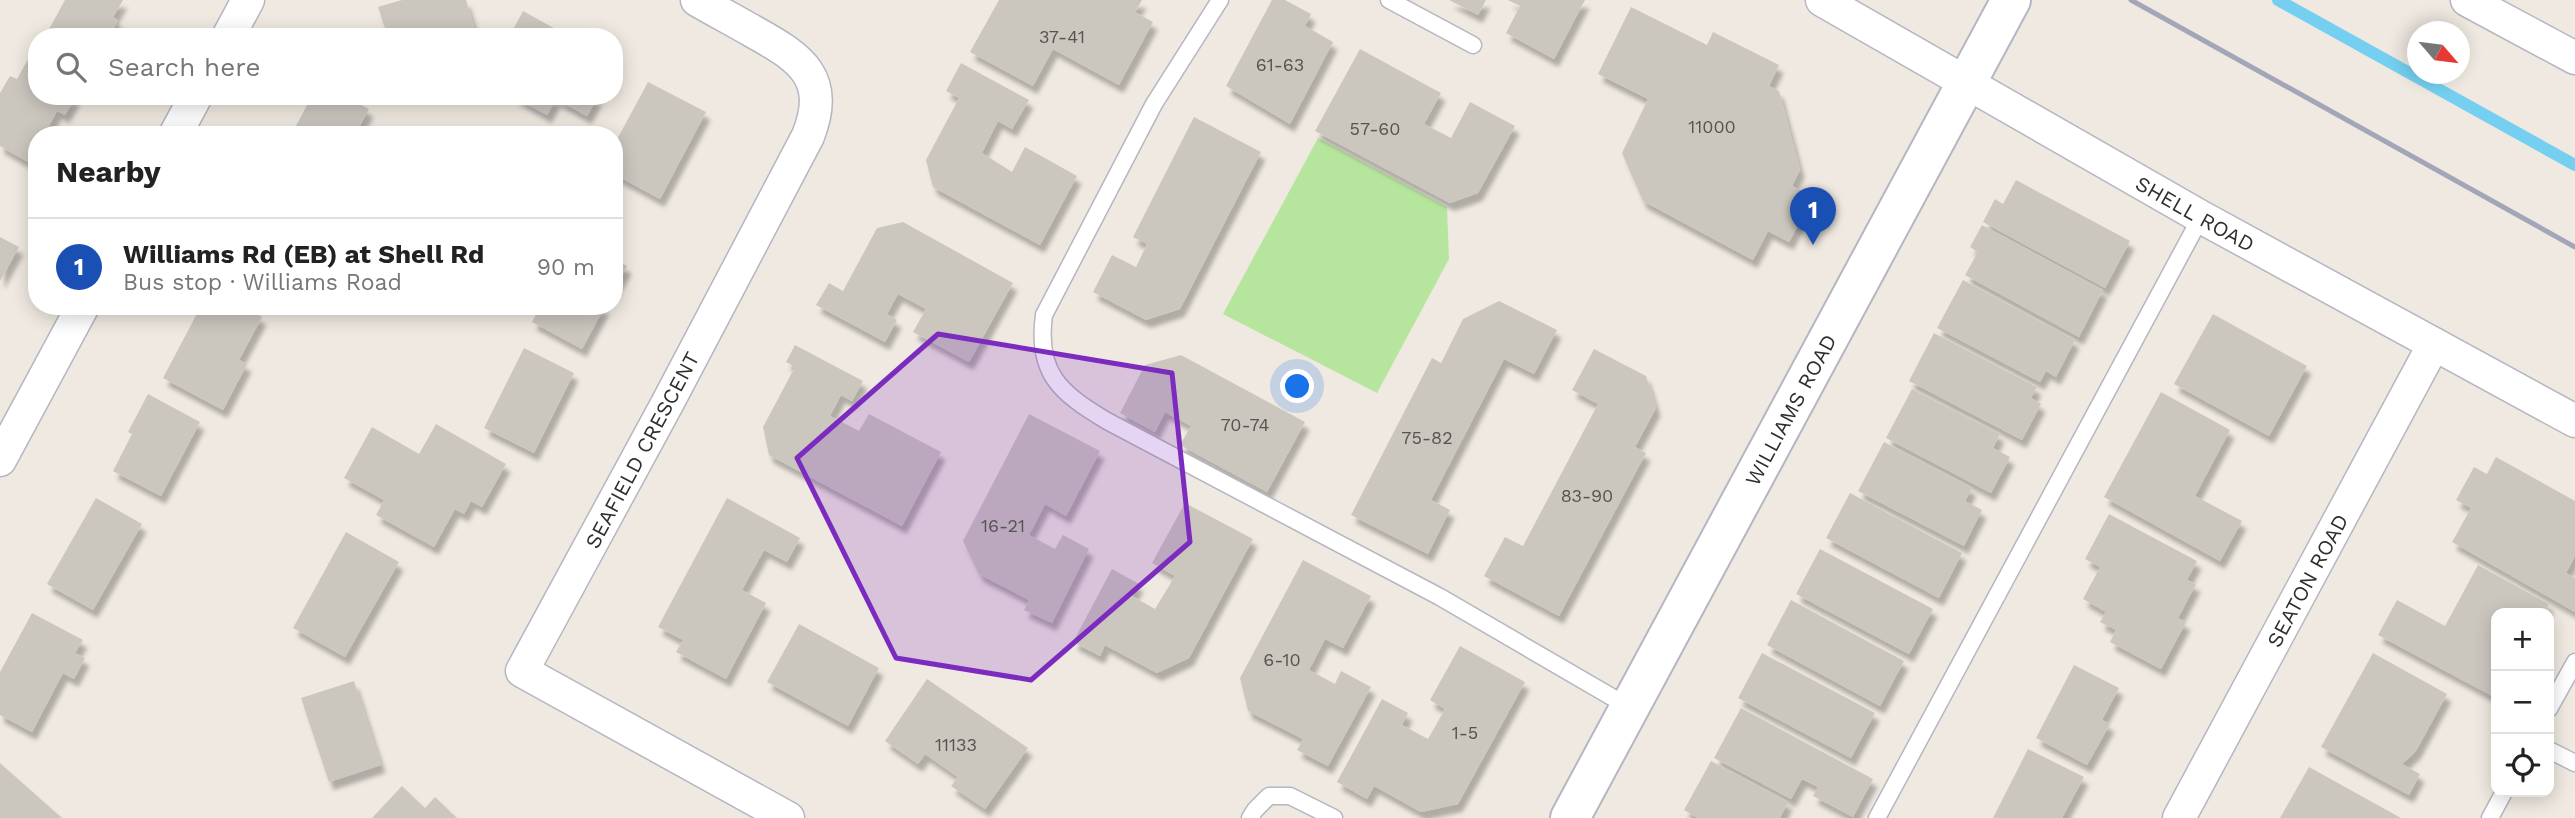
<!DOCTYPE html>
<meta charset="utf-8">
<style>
:root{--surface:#fff;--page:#f6f6f6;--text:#222;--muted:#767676;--line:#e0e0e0;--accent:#111827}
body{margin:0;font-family:"Work Sans",sans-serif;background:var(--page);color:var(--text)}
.controls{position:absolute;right:21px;bottom:21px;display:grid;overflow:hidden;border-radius:14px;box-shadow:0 4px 18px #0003}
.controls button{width:63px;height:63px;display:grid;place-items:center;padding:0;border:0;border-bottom:2px solid var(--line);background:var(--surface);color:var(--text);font:35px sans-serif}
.compass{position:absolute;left:2407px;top:21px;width:63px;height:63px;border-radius:50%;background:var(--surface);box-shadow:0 4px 18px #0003;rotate:118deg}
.you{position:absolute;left:1298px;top:387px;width:24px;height:24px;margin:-18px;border:5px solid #fff;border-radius:50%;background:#1a73e8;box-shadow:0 0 0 10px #1a73e833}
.badge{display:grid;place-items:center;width:46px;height:46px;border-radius:50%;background:var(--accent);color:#fff;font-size:23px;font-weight:700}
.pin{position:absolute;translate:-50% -58px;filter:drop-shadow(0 2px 4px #0008)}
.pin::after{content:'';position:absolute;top:37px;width:24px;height:21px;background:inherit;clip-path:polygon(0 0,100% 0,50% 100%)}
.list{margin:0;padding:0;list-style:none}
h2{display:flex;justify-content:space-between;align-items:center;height:91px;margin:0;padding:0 28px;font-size:30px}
h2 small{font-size:23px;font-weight:400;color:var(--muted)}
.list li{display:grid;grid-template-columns:46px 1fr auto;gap:21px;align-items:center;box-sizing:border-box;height:98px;padding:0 28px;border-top:2px solid var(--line)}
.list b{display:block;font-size:26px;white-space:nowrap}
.list p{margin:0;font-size:23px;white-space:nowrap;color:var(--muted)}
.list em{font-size:23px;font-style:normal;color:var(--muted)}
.icon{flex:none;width:38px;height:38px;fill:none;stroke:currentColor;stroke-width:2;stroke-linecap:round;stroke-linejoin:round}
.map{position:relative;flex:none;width:2575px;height:818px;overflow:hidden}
.search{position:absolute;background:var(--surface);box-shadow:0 4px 18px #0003;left:28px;top:28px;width:595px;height:77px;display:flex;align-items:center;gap:18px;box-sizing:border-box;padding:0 24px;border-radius:28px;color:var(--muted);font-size:26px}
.panel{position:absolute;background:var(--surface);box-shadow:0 4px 18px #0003;left:28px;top:126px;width:595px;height:189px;border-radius:28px}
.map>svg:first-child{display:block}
.green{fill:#b6e59e}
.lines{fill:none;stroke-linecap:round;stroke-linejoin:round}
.stream{stroke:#75cff0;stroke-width:12}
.building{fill:#cbc7bf;filter:url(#shadow)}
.service-casing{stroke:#b4b7c1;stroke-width:19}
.minor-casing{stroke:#b4b7c1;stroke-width:35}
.tertiary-casing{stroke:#b4b7c1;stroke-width:42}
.service{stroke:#fff;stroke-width:16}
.minor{stroke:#fff;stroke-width:32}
.tertiary{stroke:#fff;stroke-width:38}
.rail{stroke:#a3a6b8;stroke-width:5}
.marked{fill:#7b2cbf;fill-opacity:0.2;stroke:#7b2cbf;stroke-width:5;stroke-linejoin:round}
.labels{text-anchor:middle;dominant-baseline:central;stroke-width:7;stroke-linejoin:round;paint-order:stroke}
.number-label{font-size:18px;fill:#555452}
.street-label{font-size:21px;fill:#2e2e2e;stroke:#fff}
</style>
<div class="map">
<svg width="2575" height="818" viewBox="0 0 2575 818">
<defs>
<filter id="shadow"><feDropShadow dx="4.5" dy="8" stdDeviation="2" flood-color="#0004"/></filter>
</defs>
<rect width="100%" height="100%" fill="#efe9e1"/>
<path class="green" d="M1318,138L1447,207L1449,259L1377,393L1223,314Z"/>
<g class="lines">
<path class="stream" d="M2278,0L2575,165"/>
</g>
<g class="building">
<path d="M65,0H123L113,17L118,20L109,37H58L48,31Z"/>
<path d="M402,0H466L477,37H388L378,7Z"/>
<path d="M999,0H1142L1135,12L1153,22L1119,85L1053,49L1033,86L970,52Z"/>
<path d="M1272,0H1285L1311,14L1305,26L1333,42L1290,124L1226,86Z"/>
<path d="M1449,0H1486L1478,15Z"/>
<path d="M1508,0H1585L1554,59L1506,33L1520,6Z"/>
<path d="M1631,7L1707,45L1713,32L1779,65L1769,86L1779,91L1800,170L1792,186L1813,197L1789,242L1768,231L1753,260L1643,201L1622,153L1648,99L1598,74Z"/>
<path d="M523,11L570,37H509Z"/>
<path d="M37,43V96H76L65,115L57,111L44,135H37V147L28,162L0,146V93L10,76L17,79Z"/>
<path d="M1360,49L1441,93L1424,124L1451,138L1470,102L1515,126L1478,193L1450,203L1315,131Z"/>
<path d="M961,63L1029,100L1012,129L998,121L982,153L1012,172L1025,147L1077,176L1040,245L933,187L926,160L959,98L946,91Z"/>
<path d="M648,82L706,112L660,199L614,174V145Z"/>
<path d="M312,96H352L350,99L369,109L355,135H291Z"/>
<path d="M513,96H598L587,116L556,99L547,115Z"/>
<path d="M1194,117L1261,152L1180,309L1146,320L1093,292L1112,255L1136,267L1147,244L1133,237Z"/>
<path d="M2016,180L2130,241L2105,288L1983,222L1995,199L2003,204Z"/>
<path d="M903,222L1013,283L969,362L913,332L926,309L898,294L887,314L897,320L885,342L816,305L829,283L843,291L877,228Z"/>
<path d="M1982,225L2103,290L2079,337L1965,275L1978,252L1970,247Z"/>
<path d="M0,237L19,247L0,281Z"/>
<path d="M614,259L627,266L614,290Z"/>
<path d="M1963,280L2075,340L2056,377L2046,371L2040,382L1937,328Z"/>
<path d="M1499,301L1557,330L1534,374L1504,359L1431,500L1450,510L1428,554L1351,515L1432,358L1441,363L1463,319Z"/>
<path d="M201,306H241L262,317L239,360L247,364L223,410L163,378Z"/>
<path d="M540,306H605L582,349L532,322Z"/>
<path d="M2213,314L2307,366L2269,436L2174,384Z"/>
<path d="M1934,333L2037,387L2031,398L2041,404L2022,440L1909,381Z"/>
<path d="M795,345L863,381L852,401L841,395L830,416L859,431L869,414L941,452L902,526L769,455L763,427L795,367L786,362Z"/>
<path d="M524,348L574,373L534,453L484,428Z"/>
<path d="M1594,349L1646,376L1656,408L1635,447L1646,453L1559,616L1484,576L1505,537L1523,546L1598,404L1572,390Z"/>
<path d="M1181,355L1305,422L1267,492L1180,445L1191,426L1165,412L1155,432L1120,413L1145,365Z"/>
<path d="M1912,389L2000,434L1993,448L2010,457L1991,493L1886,438Z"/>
<path d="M2161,392L2230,430L2195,496L2242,521L2220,561L2104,497Z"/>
<path d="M148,394L200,422L161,496L113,471L132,434L128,432Z"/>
<path d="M1029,414L1100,451L1066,516L1045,504L1029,535L1055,549L1063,535L1089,549L1052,623L1024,610L1029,600L979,574L963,541Z"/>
<path d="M436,424L506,464L482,507L471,501L464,514L455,509L434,547L376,515L384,500L344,478L372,427L419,454Z"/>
<path d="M1884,442L1972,488L1965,501L1982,510L1964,546L1858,491Z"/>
<path d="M2496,457L2575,501V556L2566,573L2575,578V612L2452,542L2471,508L2456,500L2474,467L2487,474Z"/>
<path d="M1850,493L1962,553L1939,598L1826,538Z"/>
<path d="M96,498L142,524L93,610L47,584Z"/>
<path d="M727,498L800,538L787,562L764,550L742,590L766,603L726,679L676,652L683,640L658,627Z"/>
<path d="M1185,503L1253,539L1189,658L1157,673L1105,645L1100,656L1073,642L1112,569L1139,584L1132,596L1155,609L1175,576L1152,563Z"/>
<path d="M2109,514L2197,561L2187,580L2196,584L2178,618L2186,622L2161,669L2110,642L2116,630L2100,622L2106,612L2083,599L2100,567L2085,559Z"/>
<path d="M346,532L399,562L345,657L293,628Z"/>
<path d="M1820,549L1933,609L1909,654L1796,594Z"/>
<path d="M1303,560L1371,596L1343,648L1325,639L1309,670L1335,684L1341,671L1371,687L1328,766L1297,750L1303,739L1248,711L1240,678Z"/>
<path d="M2478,565L2549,604L2544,613H2496V698L2378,635L2397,600L2445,626Z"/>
<path d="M1791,600L1904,661L1880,706L1767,645Z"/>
<path d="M32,613L83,640L75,653L85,658L74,679L63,673L32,732L0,715V672Z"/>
<path d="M799,624L879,668L848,726L767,682Z"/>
<path d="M1460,646L1525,682L1458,804L1421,812L1374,786L1367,799L1337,782L1382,699L1408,713L1402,725L1428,739L1445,709L1430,700Z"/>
<path d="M1762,653L1875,713L1851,758L1738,698Z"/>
<path d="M2373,653L2447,694L2416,751L2402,764L2420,774L2409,795L2321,747Z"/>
<path d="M2074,665L2119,688L2102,720L2110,724L2087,765L2036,738Z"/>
<path d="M927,679L1028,748L985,809L951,786L958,777L925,754L918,764L885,741Z"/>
<path d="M354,681L381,765L329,782L301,698Z"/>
<path d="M1741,708L1873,779L1853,817L1813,796L1818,787L1802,779L1791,799L1714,758Z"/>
<path d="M2028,749L2084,777L2062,818H1993Z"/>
<path d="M1711,761L1788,802L1780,818H1698L1684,810Z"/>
<path d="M0,763L62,818H0Z"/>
<path d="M2309,767L2401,818H2280Z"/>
<path d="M402,786L425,808L435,797L457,818H372Z"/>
</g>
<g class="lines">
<defs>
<g id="service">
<path d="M1220,0L1154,104L1044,315C1036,373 1060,393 1107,421L1440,597L1629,707"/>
<path d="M1389,0L1473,45"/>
<path d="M2549,709L2575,662"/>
<path d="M2549,750L2575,763"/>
<path d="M1250,818L1255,810L1269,796H1290L1334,818"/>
<path d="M1877,818L2201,217"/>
<path d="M2490,818L2504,792"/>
</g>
<g id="minor">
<path d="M697,0C716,11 735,21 754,32C801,58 831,78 808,136L667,404L522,671L788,818"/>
<path id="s1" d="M1822,0L2201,217L2575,421"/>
<path d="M2467,0L2575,58"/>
<path d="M228,37L248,0"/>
<path d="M175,135L196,96"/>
<path d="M0,460L83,306"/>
<path id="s2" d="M2179,818L2434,344"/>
</g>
<g id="tertiary">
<path id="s3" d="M1570,818L2011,0"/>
</g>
</defs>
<use href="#service" class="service-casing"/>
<use href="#minor" class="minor-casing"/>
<use href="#tertiary" class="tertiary-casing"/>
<use href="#service" class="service"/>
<use href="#minor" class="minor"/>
<use href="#tertiary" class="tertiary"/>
<path class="rail" d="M2131,0L2575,247"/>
</g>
<path class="marked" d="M938,334L1172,373L1190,542L1031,680L896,658L797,458Z"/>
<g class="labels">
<g class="number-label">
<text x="1062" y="36">37-41</text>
<text x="1280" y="64">61-63</text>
<text x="1712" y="126">11000</text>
<text x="1375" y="128">57-60</text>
<text x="1245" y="424">70-74</text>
<text x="1427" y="437">75-82</text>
<text x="1587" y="495">83-90</text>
<text x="1003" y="525">16-21</text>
<text x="1282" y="659">6-10</text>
<text x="1465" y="732">1-5</text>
<text x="956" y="744">11133</text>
</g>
<g class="street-label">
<text stroke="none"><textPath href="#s1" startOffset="430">SHELL ROAD</textPath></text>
<text stroke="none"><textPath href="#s3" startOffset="464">WILLIAMS ROAD</textPath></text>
<text transform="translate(642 450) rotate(-62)">SEAFIELD CRESCENT</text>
<text stroke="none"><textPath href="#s2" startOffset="270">SEATON ROAD</textPath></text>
</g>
</g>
</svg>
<div class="controls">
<button>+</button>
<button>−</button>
<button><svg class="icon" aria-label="locate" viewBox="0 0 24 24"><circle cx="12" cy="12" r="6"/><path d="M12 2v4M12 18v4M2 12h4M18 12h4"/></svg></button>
</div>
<svg class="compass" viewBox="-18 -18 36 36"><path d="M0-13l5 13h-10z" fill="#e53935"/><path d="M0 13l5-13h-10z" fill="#767676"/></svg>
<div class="you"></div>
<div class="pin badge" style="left:1813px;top:245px;background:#1a4fb4">1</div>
<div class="search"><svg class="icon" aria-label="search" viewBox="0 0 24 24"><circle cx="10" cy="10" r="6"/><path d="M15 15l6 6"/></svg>Search here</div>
<section class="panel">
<h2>Nearby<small></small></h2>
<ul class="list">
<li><span class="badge" style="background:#1a4fb4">1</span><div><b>Williams Rd (EB) at Shell Rd</b><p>Bus stop · Williams Road</p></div><em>90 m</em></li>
</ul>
</section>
</div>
